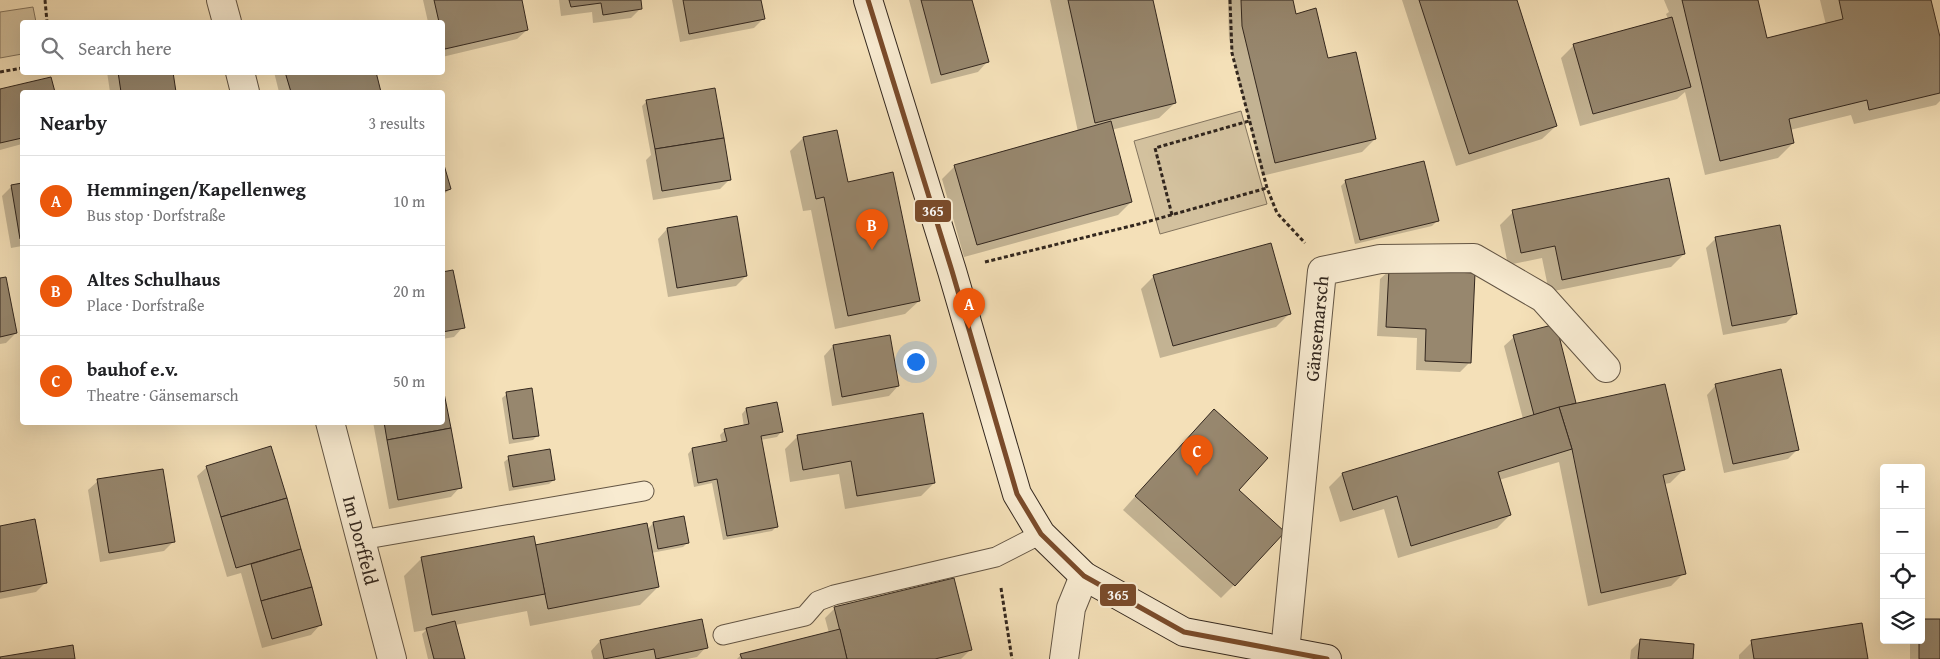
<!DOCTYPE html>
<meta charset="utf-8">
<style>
:root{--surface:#fff;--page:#f6f6f6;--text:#202124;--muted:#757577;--line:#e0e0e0;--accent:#ea580c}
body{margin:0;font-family:"Gentium Book Plus",serif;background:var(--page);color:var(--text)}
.controls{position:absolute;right:15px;bottom:15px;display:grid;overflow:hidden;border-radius:5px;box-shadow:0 5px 20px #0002}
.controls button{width:45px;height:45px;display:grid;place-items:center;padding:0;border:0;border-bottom:1px solid var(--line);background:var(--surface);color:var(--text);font:25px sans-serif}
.you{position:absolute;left:915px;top:361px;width:18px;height:18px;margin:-12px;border:4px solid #fff;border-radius:50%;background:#1a73e8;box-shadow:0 0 0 8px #1a73e833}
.badge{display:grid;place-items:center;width:32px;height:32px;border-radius:50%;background:var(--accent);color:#fff;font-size:16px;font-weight:700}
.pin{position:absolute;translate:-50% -41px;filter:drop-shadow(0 1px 2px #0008)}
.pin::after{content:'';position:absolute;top:26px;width:18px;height:15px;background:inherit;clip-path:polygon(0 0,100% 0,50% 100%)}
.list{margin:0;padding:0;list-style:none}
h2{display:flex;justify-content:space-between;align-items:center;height:65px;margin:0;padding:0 20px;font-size:21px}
h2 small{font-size:16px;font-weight:400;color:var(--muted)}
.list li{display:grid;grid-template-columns:32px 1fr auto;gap:15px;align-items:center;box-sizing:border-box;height:90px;padding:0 20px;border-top:1px solid var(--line)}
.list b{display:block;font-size:19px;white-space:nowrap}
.list p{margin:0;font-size:16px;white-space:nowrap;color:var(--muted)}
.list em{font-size:16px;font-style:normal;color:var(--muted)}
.icon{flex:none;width:28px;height:28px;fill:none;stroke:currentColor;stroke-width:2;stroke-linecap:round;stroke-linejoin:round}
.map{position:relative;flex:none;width:1940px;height:659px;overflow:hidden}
.search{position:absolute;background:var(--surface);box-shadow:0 5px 20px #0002;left:20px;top:20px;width:425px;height:55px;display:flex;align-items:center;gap:12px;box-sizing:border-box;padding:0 18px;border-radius:5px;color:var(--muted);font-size:19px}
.panel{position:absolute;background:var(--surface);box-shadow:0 5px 20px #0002;left:20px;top:90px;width:425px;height:335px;border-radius:5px}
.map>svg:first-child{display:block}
.green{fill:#d3c19e;stroke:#83745e}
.shadow{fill:#0003}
.building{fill:#97876e;stroke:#33271e}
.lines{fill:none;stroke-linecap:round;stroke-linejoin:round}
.service-casing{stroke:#635544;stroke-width:21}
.minor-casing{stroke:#635544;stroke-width:30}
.secondary-casing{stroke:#33271e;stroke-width:30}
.path{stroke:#33271e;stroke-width:3;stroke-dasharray:4 2.5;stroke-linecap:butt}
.service{stroke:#f8ebd1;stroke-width:19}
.minor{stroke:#f8ebd1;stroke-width:28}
.secondary{stroke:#f8ebd1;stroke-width:28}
.bus-1-casing{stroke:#f8ebd1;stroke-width:9}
.bus-1{stroke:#7a4b2a;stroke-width:5}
.labels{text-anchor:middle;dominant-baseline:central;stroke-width:4;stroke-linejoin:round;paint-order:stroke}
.street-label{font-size:19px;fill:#33271e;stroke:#f8ebd1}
.line-badge{stroke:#f8ebd1;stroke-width:2}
.badge-label{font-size:14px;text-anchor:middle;font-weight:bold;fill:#fff}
</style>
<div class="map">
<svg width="1940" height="659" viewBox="0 0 1940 659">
<rect width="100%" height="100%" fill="#f4e0b8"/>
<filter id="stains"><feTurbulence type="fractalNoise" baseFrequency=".004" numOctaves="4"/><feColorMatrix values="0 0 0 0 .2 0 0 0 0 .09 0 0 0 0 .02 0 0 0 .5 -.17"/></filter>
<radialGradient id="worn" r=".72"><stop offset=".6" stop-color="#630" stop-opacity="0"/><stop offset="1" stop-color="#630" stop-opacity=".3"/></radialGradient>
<g class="green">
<path d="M33,7L36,22H22V54L0,58V12Z"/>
<path d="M1241,111L1267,204L1160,234L1134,141Z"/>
</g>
<g class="shadow">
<path d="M423,0H520L527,30L517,39L442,57V22H428Z"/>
<path d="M559,0H639L641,8L631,18L593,23L592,12L561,16Z"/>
<path d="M672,0H760L763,19L754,28L680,42Z"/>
<path d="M909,0H970L987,62L978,72L931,84Z"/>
<path d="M1050,0H1152L1175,103L1159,118L1111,130L1131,202L1118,215L964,257L942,179L955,166L1078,132Z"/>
<path d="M1228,0H1292L1295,16L1327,60L1375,139L1362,152L1262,176L1229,39Z"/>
<path d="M1402,0H1515L1556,126L1542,139L1456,166Z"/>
<path d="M1664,0H1757L1766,39L1826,25L1820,0H1930L1940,42V101L1936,105L1854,124L1851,115L1790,130L1793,143L1778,158L1705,175L1685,92L1677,99L1580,126L1561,58L1574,45L1668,19L1666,14L1669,12Z"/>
<path d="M107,72H171L175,92H110Z"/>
<path d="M274,72H375L380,92H279Z"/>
<path d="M50,78L53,92H22V144L0,150V90Z"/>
<path d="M647,101L730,179L720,189L653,200L646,160L651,155L642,106Z"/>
<path d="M803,138L847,183L919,301L905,314L835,329L811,210L803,211L790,151Z"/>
<path d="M442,163L450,189L442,196Z"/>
<path d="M1346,181L1437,221L1432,226L1355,244L1341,186Z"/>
<path d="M22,184V246L11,248L2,196L12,186Z"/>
<path d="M1513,212L1684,254L1671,267L1549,292L1542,258L1508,265L1500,225Z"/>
<path d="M667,229L746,276L736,286L668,297L658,239Z"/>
<path d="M1716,238L1796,313L1786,323L1723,335L1706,248Z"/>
<path d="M1390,270L1470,362L1460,372L1416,370L1417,338L1377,336L1380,279Z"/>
<path d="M442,273L463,327L454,337L442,339Z"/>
<path d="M1154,276L1289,314L1276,327L1160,358L1141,289Z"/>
<path d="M0,280L16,333L6,343L0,344Z"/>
<path d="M889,336L898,386L889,396L832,406L824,356L833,346Z"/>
<path d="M1514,337L1575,403L1572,406L1683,470L1670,483L1664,484L1684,573L1671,586L1588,606L1559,462L1499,480L1510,515L1497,528L1398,558L1384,509L1340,522L1329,487L1342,474L1523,419L1504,346Z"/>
<path d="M1716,385L1797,450L1788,459L1724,473L1707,395Z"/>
<path d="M507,394L538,435L533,440L509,444L502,398Z"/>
<path d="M746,409L781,432L777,437L760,440L777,526L772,531L723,540L712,483L694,487L688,454L692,449L722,444L720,435L725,430L744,427L742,414Z"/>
<path d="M373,422H442L460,487L451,497L389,509Z"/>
<path d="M1201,423L1237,490L1234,585L1221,598L1123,510Z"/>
<path d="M798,436L934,483L921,496L845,509L839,474L790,482L785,449Z"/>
<path d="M270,448L320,625L311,635L262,648L241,573L227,577L197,476L207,467Z"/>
<path d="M509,458L554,480L549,484L509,491L504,462Z"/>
<path d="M98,481L174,541L164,551L100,562L88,490Z"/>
<path d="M653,523L688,542L683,547L651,553L658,587L640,605L530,626L527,611L455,625L464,659H428L422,634L426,630L414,632L404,576L422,558L534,546L647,530Z"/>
<path d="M0,527L46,582L36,592L0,599Z"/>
<path d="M835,608L970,650L961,659H737L741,655L829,633L825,618Z"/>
<path d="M1940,620V659H1910V640H1921Z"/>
<path d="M1641,640L1692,659H1630L1631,650Z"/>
<path d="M600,641L706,647L697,657L687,659H593L591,651Z"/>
<path d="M1752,642L1867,659H1739V655Z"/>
</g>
<g class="building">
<path d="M434,0H522L528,30L445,49L442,38V22H439Z"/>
<path d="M569,0H641L642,9L603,15L601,3L571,7Z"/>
<path d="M683,0H761L765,19L689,34Z"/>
<path d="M921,0H972L989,62L941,75Z"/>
<path d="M1068,0H1153L1176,103L1095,123Z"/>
<path d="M1241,0H1293L1296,14L1316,8L1328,58L1356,52L1376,139L1275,163L1242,26Z"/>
<path d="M1419,0H1517L1557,126L1469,154Z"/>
<path d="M1682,0H1758L1767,38L1843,19L1839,0H1931L1940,37V93L1869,110L1867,100L1789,119L1794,143L1720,161Z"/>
<path d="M1672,17L1691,87L1593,114L1573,44Z"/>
<path d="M118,72H173L176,92H121Z"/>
<path d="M285,72H376L381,92H291Z"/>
<path d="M51,77L55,92H22V138L0,143V89Z"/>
<path d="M715,88L724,138L655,149L646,100Z"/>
<path d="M1111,121L1132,202L977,245L954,165Z"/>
<path d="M837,130L848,182L893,172L920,301L848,316L824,197L816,199L803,137Z"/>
<path d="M724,138L731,180L662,191L655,149Z"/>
<path d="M442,158L451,189L442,192Z"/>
<path d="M1424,161L1439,221L1360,240L1345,180Z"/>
<path d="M1669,178L1685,254L1562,280L1555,246L1521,253L1512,210Z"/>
<path d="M22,183V239H20L11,185Z"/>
<path d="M737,216L747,276L677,288L667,228Z"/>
<path d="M1780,225L1797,314L1732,326L1715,237Z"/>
<path d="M1271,243L1291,314L1173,346L1153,275Z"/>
<path d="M1389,269L1475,273L1471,363L1425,361L1426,329L1386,327Z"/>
<path d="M453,270L465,328L442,332V272Z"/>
<path d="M6,277L17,333L0,337V278Z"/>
<path d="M1556,324L1576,403L1534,415L1513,335Z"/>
<path d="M890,335L899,386L842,397L833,345Z"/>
<path d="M1781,369L1799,450L1733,464L1715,384Z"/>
<path d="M442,383L451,428L387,440L384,422H442Z"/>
<path d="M1665,384L1685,470L1663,475L1686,574L1601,593L1572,449L1559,407Z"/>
<path d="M532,388L539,436L513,439L506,392Z"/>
<path d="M777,402L783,432L761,436L778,527L727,536L717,479L698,483L692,448L727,441L724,429L749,424L746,408Z"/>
<path d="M1559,407L1572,449L1498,472L1511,515L1411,546L1397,496L1353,510L1342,473Z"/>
<path d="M1214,409L1268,458L1239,490L1285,532L1235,586L1135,496Z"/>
<path d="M923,413L935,483L857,496L851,461L803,470L797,435Z"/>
<path d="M451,428L462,488L398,500L387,440Z"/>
<path d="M271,446L287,498L221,517L206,466Z"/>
<path d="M550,449L555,480L513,487L508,456Z"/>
<path d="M163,469L175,542L109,553L97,479Z"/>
<path d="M287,498L301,549L236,568L221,517Z"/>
<path d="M684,516L689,543L658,549L653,522Z"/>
<path d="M35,519L47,583L0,592V526Z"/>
<path d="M647,523L659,587L548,609L535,545Z"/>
<path d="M534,536L545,594L432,615L421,557Z"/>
<path d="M301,549L312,587L261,601L251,564Z"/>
<path d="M954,578L972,650L935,659H847L834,607Z"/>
<path d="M312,587L322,625L272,639L261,601Z"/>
<path d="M702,619L708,648L656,659L654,649L604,659L600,640Z"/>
<path d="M1921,619H1940V659H1919V640H1921Z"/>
<path d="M455,621L465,659H434L426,628Z"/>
<path d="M1862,623L1868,659H1754L1751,640Z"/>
<path d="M840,629L847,659H742L740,654Z"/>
<path d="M1640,639L1694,644L1693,659H1638Z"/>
<path d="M73,645L75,659H0V657Z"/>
</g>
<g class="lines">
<defs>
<g id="service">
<path d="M361,540L644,491"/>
<path d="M723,635L805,616L818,601L834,595L996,557L1041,534"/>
</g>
<g id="minor">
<path d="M221,0L227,22"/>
<path d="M240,72L245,92"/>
<path id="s1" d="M330,422L392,659"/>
<path id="s2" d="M1285,652L1322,271L1380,259L1474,258L1543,298L1606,368"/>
<path d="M1064,659L1071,608L1084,576"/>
</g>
<path id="secondary" d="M868,0L952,271L1017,494L1041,534L1084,576L1184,632L1327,659"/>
</defs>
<use href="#service" class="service-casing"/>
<use href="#minor" class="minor-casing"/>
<use href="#secondary" class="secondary-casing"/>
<g class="path">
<path d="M45,0L47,22"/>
<path d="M1230,0L1232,53L1267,188L1277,213L1305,243"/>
<path d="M0,72L22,68"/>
<path d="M1172,215L1155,148L1249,121"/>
<path d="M985,262L1139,224L1267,188"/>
<path d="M1001,588L1012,659"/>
</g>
<use href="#service" class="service"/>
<use href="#minor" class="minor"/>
<use href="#secondary" class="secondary"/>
<defs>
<path id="bus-1" d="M868,0L952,271L1017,494L1041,534L1084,576L1184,632L1327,659"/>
</defs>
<use href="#bus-1" class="bus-1-casing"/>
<use href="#bus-1" class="bus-1"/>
</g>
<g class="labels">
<g class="street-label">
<text stroke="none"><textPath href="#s2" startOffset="325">Gänsemarsch</textPath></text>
<text stroke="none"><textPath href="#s1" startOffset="122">Im Dorffeld</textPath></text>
</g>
</g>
<g class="line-badge">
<rect x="914" y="199" width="38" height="24" rx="5" fill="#7a4b2a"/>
<rect x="1099" y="583" width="38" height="24" rx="5" fill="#7a4b2a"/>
</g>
<g class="badge-label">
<text x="933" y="216">365</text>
<text x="1118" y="600">365</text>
</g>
<rect width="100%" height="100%" filter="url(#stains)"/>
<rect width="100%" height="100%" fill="url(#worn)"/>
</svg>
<div class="controls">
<button>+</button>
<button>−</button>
<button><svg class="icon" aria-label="locate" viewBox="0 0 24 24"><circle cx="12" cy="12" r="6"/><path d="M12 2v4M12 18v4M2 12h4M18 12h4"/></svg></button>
<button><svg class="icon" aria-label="layers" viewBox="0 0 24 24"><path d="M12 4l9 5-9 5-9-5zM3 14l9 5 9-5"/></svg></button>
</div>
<div class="you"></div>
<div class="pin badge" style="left:969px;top:329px">A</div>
<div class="pin badge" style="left:872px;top:250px">B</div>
<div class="pin badge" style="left:1197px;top:476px">C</div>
<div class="search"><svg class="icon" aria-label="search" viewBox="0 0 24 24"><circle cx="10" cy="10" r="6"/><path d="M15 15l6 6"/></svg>Search here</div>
<section class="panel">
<h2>Nearby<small>3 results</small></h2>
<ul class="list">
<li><span class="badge">A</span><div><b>Hemmingen/Kapellenweg</b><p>Bus stop · Dorfstraße</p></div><em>10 m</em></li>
<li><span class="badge">B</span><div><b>Altes Schulhaus</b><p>Place · Dorfstraße</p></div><em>20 m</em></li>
<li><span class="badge">C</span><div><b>bauhof e.v.</b><p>Theatre · Gänsemarsch</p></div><em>50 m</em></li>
</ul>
</section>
</div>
